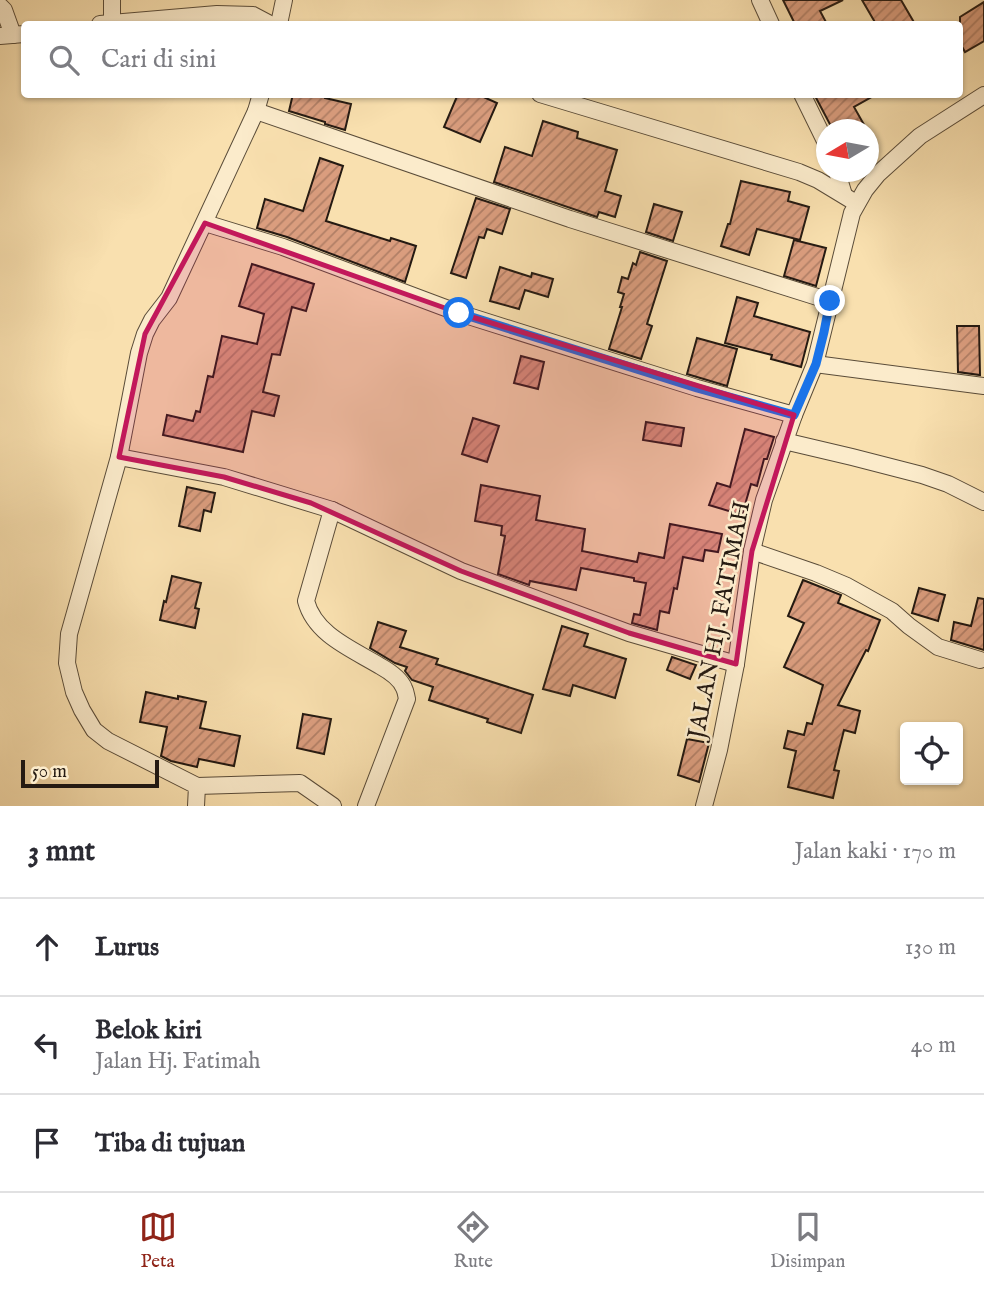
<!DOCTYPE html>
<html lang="id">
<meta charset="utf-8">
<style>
:root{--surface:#fff;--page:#f7f7f7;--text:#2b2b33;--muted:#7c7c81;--line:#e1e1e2;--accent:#8f2418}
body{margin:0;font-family:"IM FELL English",serif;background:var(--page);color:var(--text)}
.controls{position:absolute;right:21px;bottom:21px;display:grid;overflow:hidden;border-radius:7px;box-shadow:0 2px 5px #0004}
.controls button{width:63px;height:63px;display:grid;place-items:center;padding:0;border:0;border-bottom:2px solid var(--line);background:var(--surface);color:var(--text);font:35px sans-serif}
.compass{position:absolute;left:816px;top:119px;width:63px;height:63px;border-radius:50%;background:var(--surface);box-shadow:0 2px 5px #0004;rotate:260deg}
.scale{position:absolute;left:21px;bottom:18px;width:138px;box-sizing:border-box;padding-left:7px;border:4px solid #251a12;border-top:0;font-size:19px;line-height:24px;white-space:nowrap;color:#251a12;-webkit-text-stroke:5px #fbebcb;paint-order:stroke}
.stop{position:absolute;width:21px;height:21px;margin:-16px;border:5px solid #1a73e8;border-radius:50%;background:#fff}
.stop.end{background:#1a73e8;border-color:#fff;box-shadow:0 2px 7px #0008}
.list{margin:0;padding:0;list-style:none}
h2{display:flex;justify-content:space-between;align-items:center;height:91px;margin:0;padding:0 28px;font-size:30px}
h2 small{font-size:23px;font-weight:400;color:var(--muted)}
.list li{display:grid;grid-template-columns:46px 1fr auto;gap:21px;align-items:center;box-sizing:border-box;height:98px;padding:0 28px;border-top:2px solid var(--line)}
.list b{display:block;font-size:26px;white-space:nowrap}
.list p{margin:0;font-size:23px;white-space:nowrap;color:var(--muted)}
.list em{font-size:23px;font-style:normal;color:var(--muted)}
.icon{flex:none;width:38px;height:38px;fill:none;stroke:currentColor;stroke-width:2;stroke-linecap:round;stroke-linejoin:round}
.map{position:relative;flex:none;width:984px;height:806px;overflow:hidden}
.search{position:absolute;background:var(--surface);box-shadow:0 2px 5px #0004;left:21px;right:21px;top:21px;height:77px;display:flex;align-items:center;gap:18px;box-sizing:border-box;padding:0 24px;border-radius:7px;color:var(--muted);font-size:26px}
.sheet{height:385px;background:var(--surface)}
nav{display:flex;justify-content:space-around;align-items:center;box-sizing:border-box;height:98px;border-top:2px solid var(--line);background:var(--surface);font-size:19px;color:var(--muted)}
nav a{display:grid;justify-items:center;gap:4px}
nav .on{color:var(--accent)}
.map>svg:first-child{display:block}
.building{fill:url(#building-hatch);stroke:#251a12;stroke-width:2}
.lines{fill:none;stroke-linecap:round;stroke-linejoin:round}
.minor-casing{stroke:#5a4c39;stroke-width:18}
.minor{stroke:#fbebcb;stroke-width:16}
.route{stroke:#1a73e8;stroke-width:9}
.marked{fill:#c2185b;fill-opacity:0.2;stroke:#c2185b;stroke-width:5;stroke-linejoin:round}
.labels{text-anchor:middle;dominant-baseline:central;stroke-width:5;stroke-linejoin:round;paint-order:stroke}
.street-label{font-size:24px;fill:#251a12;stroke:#fbebcb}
</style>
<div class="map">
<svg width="984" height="806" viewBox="0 0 984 806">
<defs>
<pattern id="building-hatch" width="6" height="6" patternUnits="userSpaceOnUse" patternTransform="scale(1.75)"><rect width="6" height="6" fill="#da9d7e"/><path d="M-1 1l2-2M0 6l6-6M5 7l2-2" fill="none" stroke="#b17f66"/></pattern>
</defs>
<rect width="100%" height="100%" fill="#f9e0af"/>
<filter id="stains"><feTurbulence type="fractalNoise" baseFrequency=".00286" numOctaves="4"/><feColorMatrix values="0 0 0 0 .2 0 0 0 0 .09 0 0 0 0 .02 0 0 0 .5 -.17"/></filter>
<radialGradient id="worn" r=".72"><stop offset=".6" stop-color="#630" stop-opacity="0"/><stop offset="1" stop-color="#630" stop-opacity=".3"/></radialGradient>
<g class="building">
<path d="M783,0H843L820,11L827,24H795Z"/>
<path d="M862,0H901L915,24H876Z"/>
<path d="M984,2V41L965,52L960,43V17Z"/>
<path d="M293,94H326L325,98L351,104L345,130L325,124V122L289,111Z"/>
<path d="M458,94H477L497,103L480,142L444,127Z"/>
<path d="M814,94H877L854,107L867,130H833Z"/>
<path d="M543,121L578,132L577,138L617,150L605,191L621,196L615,217L599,212L597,217L494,182L505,147L532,156Z"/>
<path d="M320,158L343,166L326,221L390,241L391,238L416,246L405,282L287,237L257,228L265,199L303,211Z"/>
<path d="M741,181L790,192L788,201L809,207L800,240L757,229L749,255L721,246L728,224H730Z"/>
<path d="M476,198L510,209L502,234L487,229L484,238L479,237L466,278L451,273Z"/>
<path d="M654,204L682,212L673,241L646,232Z"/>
<path d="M794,240L826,248L816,286L784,276Z"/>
<path d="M640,252L667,261L647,324L652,326L641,359L609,349L622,307H620L624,294L618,292L622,277L628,279L633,263L636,265Z"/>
<path d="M252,264L314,284L306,311L292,307L280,355L272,354L263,392L279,396L274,416L252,411L243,452L163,435L167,415L193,421L196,411L200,412L208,376L213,377L222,336L257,344L264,314L239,306Z"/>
<path d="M500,267L531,277L532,273L553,279L548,297L525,290L519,309L490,301Z"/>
<path d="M737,297L758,303L754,316L810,332L801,367L771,359L772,355L725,343Z"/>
<path d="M957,326H979L980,375L958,372Z"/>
<path d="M697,338L737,349L727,386L687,374Z"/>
<path d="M521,356L544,362L538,389L514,383Z"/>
<path d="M473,418L499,426L487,462L462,454Z"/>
<path d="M646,422L684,428L681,446L643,440Z"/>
<path d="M745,429L774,437L767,459H764L757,486L751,484L742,515L709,505L717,483L730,487Z"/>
<path d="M481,485L540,496L536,520L585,529L582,551L637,562L639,553L664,558L670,524L722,534L718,552L705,550L703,561L683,557L677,589L674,588L669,613L660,611L657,630L632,623L634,614L640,615L646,583L634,581V578L581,568L576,590L530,581L529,585L498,574L505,536L501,535L502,526L475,521Z"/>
<path d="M187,487L215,493L211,512L204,510L200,531L179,526Z"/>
<path d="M172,576L201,583L195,608L199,609L195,628L160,620L164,601L166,602Z"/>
<path d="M803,580L841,595L838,603L880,620L868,651L866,650L838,705L860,711L855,733L844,730L834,770L839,771L833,798L788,787L796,751L784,748L788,731L804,735L807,723L812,724L823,685L784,667L804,623L788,616Z"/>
<path d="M919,588L945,595L938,621L912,613Z"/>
<path d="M978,598L984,599V650L951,640L954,622L971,626Z"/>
<path d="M378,622L406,631L400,647L438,659L436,664L533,695L521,733L487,722L488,719L429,700L433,687L412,680L405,671L407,667L395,663L370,648Z"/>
<path d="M562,626L588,634L584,646L626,659L615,698L573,685L570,696L543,689Z"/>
<path d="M672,657L696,665L690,679L667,670Z"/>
<path d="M146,692L178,699V696L206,702L200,728L240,736L234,766L199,759L197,767L171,761L161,756L167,727L140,722Z"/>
<path d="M303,714L331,719L324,754L297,748Z"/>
<path d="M687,739L709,743L699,782L678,775Z"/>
</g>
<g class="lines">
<defs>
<g id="minor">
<path d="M760,0L771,24"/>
<path d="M0,6L4,10L13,35"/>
<path d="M112,23V0"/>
<path d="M100,24L217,14L253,15L270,24"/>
<path d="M279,24L284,0"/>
<path d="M0,36L24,34"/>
<path d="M540,94L799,172L818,180L856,203"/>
<path d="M802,94L827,145"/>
<path d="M256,111L570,219L830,301"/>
<path d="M837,172L844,195"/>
<path d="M205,223L283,247L459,313L697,388L794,415"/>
<path d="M815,364L984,386"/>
<path d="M784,441L852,457L922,475L948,484L984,502"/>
<path d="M119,457L224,477L332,510L461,571L629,633L736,664"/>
<path d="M332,510L306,601C315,635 352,649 380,666C389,671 400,678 404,688C406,692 406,695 407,699L366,806"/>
<path d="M752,551L816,573L847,586L892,611L909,626L938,647L980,660"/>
<path d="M197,786L300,783L333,806"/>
<path d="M196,806L197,786L108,741L94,730L82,710L74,692L67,663L69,634L119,457L139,353L145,334L152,320L169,298L256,111L261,94"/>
<path d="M704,806L719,750L736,664L752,551L764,500L794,415L815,364L852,213L865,190L878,174L920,136L984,95"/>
</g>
</defs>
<use href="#minor" class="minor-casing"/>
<use href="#minor" class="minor"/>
</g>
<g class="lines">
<path class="route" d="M459,313L697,388L794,415L816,364L824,332L830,301"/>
</g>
<path class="marked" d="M205,223L459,313L794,415L752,551L736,664L629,633L461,571L311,503L224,477L119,457L145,334Z"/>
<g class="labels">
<g class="street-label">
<text transform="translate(720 620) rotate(-79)">JALAN HJ. FATIMAH</text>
</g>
</g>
<rect width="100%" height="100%" filter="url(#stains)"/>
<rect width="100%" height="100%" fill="url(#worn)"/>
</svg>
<div class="controls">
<button><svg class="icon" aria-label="locate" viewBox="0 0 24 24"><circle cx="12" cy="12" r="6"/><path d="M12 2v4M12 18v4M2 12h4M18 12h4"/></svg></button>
</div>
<svg class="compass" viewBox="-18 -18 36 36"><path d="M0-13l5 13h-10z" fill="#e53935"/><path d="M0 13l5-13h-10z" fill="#7c7c81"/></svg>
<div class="scale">50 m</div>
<div class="stop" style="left:459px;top:313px"></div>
<div class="stop end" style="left:830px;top:301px"></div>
<div class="search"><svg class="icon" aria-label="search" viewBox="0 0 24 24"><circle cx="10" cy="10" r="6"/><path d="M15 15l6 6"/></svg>Cari di sini</div>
</div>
<section class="sheet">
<h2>3 mnt<small>Jalan kaki · 170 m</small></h2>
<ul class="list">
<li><svg class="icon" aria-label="ahead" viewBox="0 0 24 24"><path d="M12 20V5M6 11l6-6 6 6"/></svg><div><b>Lurus</b></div><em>130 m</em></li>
<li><svg class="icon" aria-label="left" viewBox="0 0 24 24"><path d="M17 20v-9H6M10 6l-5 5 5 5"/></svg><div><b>Belok kiri</b><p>Jalan Hj. Fatimah</p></div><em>40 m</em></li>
<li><svg class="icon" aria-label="arrive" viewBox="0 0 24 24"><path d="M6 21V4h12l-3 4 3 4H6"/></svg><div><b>Tiba di tujuan</b></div></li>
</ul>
</section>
<nav>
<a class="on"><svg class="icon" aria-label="map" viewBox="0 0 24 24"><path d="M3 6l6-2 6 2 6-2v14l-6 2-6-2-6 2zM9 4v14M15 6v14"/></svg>Peta</a>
<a><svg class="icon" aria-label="directions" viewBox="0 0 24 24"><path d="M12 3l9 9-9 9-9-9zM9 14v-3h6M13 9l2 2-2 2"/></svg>Rute</a>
<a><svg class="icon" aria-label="saved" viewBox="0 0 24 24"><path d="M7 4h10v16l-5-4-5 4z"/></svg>Disimpan</a>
</nav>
